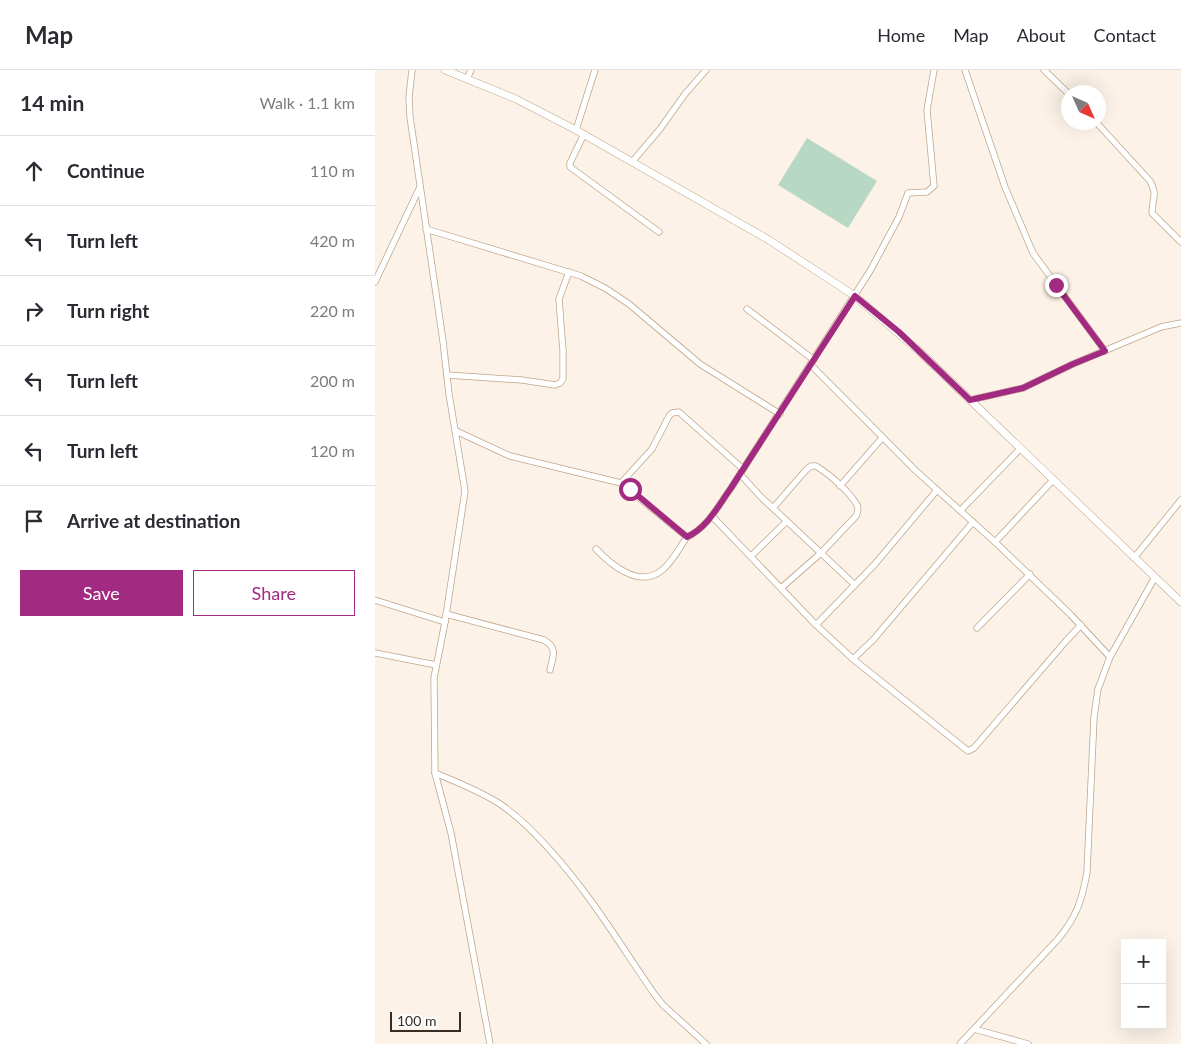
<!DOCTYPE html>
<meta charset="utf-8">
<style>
:root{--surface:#fff;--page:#f2f2f3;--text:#2b2b33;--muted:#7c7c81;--line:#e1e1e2;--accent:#a22a81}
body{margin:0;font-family:Lato,sans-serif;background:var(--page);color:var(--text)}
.controls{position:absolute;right:15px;bottom:15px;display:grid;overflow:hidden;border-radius:0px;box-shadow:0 5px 20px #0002}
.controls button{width:45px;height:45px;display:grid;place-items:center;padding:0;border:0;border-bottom:1px solid var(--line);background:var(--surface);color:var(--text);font:25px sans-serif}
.compass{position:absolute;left:686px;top:15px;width:45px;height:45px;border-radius:50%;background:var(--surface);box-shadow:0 5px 20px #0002;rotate:135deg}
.scale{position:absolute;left:15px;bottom:12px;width:71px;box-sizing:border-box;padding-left:5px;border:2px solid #372d22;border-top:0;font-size:14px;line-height:18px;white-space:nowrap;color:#372d22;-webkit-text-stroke:4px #fff;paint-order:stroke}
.stop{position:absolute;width:15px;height:15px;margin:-11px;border:4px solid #a22a81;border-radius:50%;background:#fff}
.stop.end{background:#a22a81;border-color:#fff;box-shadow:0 1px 5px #0008}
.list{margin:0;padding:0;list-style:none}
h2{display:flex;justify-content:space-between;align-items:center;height:65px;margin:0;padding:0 20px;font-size:21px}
h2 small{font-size:16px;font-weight:400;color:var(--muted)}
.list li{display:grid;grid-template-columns:32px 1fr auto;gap:15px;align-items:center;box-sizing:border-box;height:70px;padding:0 20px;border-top:1px solid var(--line)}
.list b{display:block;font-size:19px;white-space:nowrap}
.list em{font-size:16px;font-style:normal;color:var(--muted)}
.actions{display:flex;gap:10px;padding:15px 20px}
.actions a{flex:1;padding:11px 0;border:1px solid var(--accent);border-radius:0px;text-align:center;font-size:18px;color:var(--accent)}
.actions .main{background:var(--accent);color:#fff}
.icon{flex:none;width:28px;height:28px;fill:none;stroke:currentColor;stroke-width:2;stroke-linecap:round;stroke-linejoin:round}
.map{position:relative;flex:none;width:806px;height:974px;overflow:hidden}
header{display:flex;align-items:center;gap:30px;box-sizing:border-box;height:70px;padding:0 25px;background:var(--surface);border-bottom:1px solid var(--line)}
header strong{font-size:24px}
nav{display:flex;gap:28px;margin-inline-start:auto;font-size:18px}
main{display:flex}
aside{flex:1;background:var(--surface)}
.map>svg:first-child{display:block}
.green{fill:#b6d8c5}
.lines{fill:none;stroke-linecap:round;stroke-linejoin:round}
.minor-casing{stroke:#bea58a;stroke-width:7}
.major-casing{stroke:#bea58a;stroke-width:8}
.minor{stroke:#fff;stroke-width:5.5}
.major{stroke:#fff;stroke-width:7}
.route{stroke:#a22a81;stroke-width:6}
</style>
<header>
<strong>Map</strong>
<nav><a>Home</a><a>Map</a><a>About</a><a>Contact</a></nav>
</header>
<main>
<aside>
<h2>14 min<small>Walk · 1.1 km</small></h2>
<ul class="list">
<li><svg class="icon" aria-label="ahead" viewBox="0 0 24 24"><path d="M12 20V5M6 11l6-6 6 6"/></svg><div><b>Continue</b></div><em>110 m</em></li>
<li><svg class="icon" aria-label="left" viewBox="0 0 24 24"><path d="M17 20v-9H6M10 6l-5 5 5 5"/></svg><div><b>Turn left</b></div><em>420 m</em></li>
<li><svg class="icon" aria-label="right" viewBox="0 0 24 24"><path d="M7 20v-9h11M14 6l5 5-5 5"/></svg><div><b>Turn right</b></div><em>220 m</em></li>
<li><svg class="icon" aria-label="left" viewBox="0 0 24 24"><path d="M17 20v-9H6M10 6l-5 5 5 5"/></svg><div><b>Turn left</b></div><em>200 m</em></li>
<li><svg class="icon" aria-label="left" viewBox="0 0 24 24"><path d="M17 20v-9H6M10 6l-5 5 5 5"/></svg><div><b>Turn left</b></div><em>120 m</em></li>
<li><svg class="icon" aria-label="arrive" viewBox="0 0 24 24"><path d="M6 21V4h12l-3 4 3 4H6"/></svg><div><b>Arrive at destination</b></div></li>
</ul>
<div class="actions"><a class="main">Save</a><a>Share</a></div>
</aside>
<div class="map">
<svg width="806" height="974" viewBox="0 0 806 974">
<rect width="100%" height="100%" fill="#fdf2e7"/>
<path class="green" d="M432,68L502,111L473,158L403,115Z"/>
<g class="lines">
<defs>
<g id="minor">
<path d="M37,0L34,27L35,47L68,271L74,324L90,421L70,552L59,608L60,703L76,763L115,974"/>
<path d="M590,0L630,117L658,183L730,281"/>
<path d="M669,0L694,24"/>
<path d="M92,9L96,0"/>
<path d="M721,52L775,111C783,126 777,128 777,143L806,172"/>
<path d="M201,60L220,0"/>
<path d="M209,64L195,93V97L284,162"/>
<path d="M257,92L285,59L310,24L331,0"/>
<path d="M51,159L206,206L230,218L254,234L325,294L405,344"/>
<path d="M0,212L45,117"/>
<path d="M372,239L439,290"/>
<path d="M436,295L540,400L620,472L696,545L735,587"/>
<path d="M72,305L147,310L180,315L185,313L188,309V281L184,229L194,202"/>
<path d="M595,330L648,318L698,294L786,257L806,253"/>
<path d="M81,361L135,386L246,413L312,467C333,457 343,436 356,418L495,201L524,147L533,123L552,122L559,116L552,40L559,0"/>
<path d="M365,404L385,426L480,515"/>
<path d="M246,413L277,379L294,346L297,343L304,342L368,399"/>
<path d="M465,416L507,368"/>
<path d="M398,438L431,400L436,396H441C454,404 474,421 482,435C484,439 483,442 481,446L446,483L406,518"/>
<path d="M586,440L645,379"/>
<path d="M337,446L441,555L478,589L593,681L599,678L691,571L706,555"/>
<path d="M620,472L678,410"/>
<path d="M221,479C236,495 264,518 286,501C297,493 304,478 312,467"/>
<path d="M376,486L412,451"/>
<path d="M759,488L806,430"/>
<path d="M0,530L70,552"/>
<path d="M71,544L169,570C183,578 178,586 175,600"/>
<path d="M441,555L500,494L562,420"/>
<path d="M602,558L655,504"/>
<path d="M0,583L61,595"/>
<path d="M478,589L498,570L598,452"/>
<path d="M60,703C82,712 105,721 125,734C144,747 160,763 175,780C216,825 246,876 280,925L288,935L331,974"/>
<path d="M599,959L653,974"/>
<path d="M585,974L684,868C702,846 707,830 712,802L719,647L723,619L735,587L780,507"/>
</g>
<path id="major" d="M70,0L141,29L201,60L394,170L480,226L544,281L806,532"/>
</defs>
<use href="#minor" class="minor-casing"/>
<use href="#major" class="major-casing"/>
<use href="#minor" class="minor"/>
<use href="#major" class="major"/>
</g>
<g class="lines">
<path class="route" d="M255,419L312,467C333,457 343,436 356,418L480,226L524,262L595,330L648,318L698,294L730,281L681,215"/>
</g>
</svg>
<div class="controls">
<button>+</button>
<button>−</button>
</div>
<svg class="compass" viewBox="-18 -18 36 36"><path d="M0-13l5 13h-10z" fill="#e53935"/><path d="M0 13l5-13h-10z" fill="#7c7c81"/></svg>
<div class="scale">100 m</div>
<div class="stop" style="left:255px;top:419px"></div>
<div class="stop end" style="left:681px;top:215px"></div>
</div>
</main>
